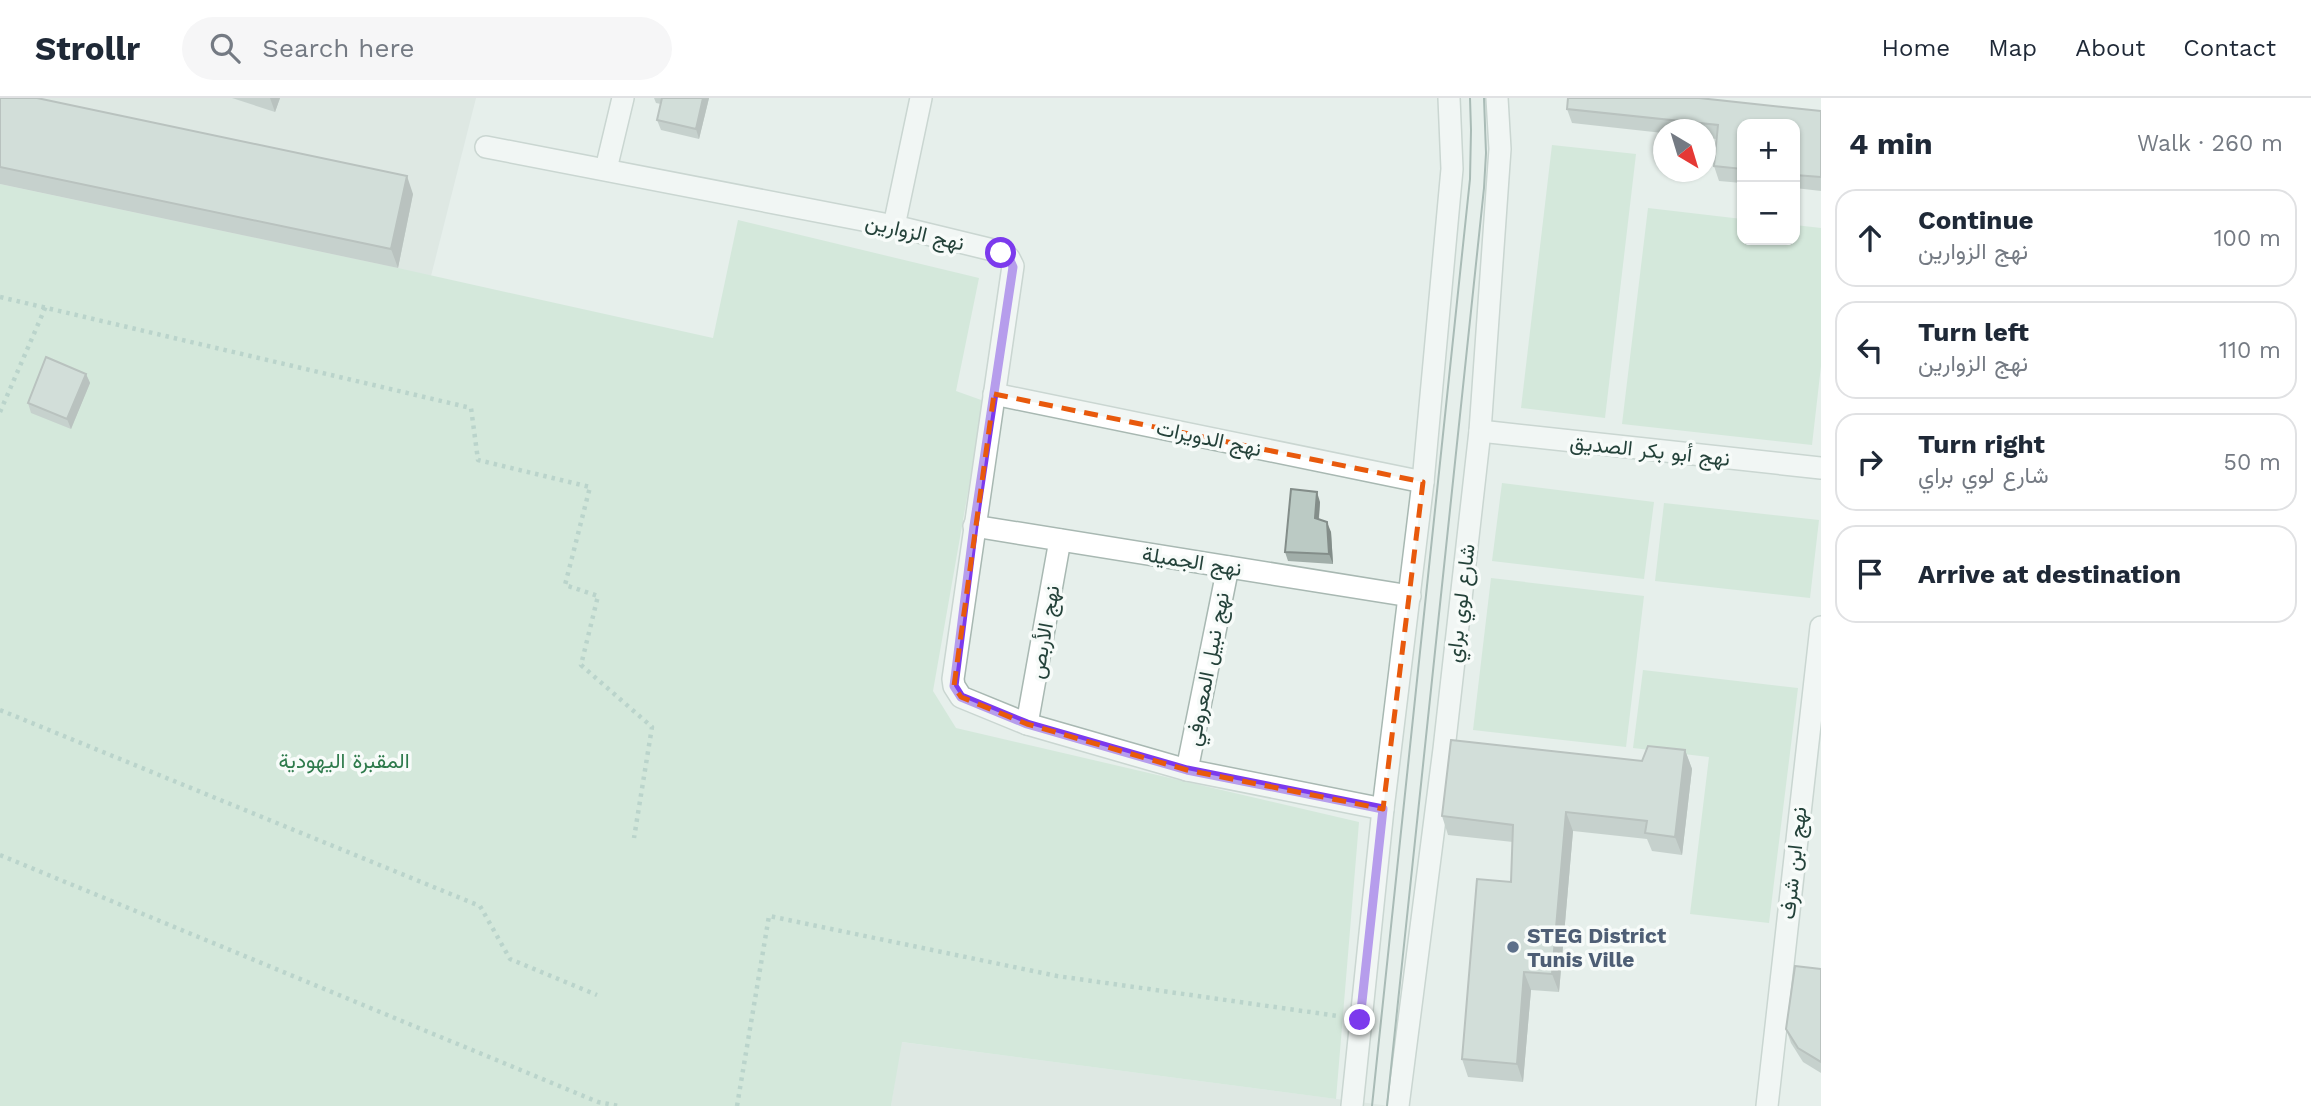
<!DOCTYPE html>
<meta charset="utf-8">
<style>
:root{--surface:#fff;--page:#f6f6f7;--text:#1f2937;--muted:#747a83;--line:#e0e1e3}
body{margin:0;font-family:"Work Sans",Vazirmatn,sans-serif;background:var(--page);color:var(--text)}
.controls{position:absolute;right:21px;top:21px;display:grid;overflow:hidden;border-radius:14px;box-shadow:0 2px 5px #0004}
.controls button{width:63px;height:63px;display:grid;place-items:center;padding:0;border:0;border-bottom:2px solid var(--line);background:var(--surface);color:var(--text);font:35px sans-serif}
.compass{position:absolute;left:1653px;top:21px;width:63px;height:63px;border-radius:50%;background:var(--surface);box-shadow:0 2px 5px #0004;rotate:142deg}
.stop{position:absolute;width:21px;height:21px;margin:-16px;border:5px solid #7c3aed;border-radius:50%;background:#fff}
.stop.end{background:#7c3aed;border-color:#fff;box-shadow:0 2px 7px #0008}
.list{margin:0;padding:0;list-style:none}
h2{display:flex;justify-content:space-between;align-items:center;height:91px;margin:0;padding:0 28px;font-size:30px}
h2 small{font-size:23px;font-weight:400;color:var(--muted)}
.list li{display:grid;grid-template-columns:46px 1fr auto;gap:21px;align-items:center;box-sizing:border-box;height:98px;margin:0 14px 14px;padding:0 14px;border:2px solid var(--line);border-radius:21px}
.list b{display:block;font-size:26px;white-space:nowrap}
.list p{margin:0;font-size:23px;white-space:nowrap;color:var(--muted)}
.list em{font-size:23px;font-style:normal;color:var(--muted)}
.icon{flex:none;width:38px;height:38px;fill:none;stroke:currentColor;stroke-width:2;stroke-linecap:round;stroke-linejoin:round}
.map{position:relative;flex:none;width:1821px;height:1008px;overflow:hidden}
header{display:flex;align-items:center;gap:42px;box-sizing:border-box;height:98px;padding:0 35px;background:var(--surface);border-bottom:2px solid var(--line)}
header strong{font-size:33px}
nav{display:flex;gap:38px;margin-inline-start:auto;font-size:24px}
.search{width:490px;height:63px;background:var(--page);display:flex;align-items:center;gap:18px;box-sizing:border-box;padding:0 24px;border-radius:38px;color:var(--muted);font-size:26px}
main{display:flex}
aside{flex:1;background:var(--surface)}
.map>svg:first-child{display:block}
.built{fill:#d4dfda}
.green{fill:#bfe0c8}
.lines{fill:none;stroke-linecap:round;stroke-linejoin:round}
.street-casing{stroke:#a8b8b2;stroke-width:24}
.path{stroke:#86b3a5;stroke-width:4.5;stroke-dasharray:3.5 5;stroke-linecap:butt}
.street{stroke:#fff;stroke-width:21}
.tram{stroke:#5f7d75;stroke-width:2}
.wall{fill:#a1aea9}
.shaded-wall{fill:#838d89}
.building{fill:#bbcac4;stroke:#838d89;stroke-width:2}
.route{stroke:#7c3aed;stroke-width:9}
.marked{fill:none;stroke:#e8590c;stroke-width:5;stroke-dasharray:14 9;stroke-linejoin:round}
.service-dot{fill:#5c6f8a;stroke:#f7fbf9;stroke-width:2.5}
.labels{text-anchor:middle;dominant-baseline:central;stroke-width:7;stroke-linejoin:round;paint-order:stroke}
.street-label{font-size:21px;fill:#24423a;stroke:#f7fbf9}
.park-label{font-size:21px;fill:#2d7a4b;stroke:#f7fbf9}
.service-label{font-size:21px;font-weight:bold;fill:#4e5e75;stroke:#f7fbf9;text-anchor:start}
</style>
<header>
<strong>Strollr</strong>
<div class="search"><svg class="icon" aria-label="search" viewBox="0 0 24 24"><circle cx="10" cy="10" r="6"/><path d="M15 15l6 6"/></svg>Search here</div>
<nav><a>Home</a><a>Map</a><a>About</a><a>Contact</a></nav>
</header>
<main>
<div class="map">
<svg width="1821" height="1008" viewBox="0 0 1821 1008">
<rect width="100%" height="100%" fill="#e6efeb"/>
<g class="built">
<path d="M0,0H476L431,178L0,86Z"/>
<path d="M901,944L1390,1008H891Z"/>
</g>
<g class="green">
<path d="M1552,47L1636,56L1605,320L1521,310Z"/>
<path d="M0,86L398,170L713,240L738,122L979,180L956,293L984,303L933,593L956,630L1359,724L1336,1001L902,944L891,1008H0Z"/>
<path d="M1648,110L1742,121V142H1795V127L1821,130V268L1812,347L1622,326Z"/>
<path d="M1502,385L1654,404L1644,481L1492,463Z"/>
<path d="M1664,405L1819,422L1810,500L1655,483Z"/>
<path d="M1491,480L1644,498L1626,649L1473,632Z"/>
<path d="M1643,572L1798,590L1769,825L1690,816L1709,659L1633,650Z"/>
</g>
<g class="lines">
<defs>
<g id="street">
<path d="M486,49L894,128L1001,154L1009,160L1013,168L953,581L954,588L961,599L1027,626L1187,672L1383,711"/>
<path d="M606,71L623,0"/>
<path d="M894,128L921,0"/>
<path d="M994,296L1423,384"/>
<path d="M1480,333L1821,370"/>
<path d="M974,428L1410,498"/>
<path d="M1027,626L1060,442"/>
<path d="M1187,672L1228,469"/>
<path d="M1352,1008L1383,711L1423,384L1452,71L1449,0"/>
<path d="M1398,1008L1444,651L1480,333L1500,51L1497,0"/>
<path d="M1767,1008L1821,529"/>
</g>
</defs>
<use href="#street" class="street-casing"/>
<g class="path">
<path d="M0,199L471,310L478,362L590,389L565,487L598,498L581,567L652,629L634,740"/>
<path d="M0,314L46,208"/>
<path d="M0,612L480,808L510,861L597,897"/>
<path d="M0,757L598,1004L619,1008"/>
<path d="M737,1008L769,818L1057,878L1338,918"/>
</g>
<use href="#street" class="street"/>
<g class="tram">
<path d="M1372,1008L1470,81L1471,32L1470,0"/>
<path d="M1387,1008L1484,90L1486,55L1484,0"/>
</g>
</g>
<g class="wall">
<path d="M0,0L413,96L398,170L0,86Z"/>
<path d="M232,0H280L275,14Z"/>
<path d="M654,0H709L699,41L661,32L657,22L661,6L656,5Z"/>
<path d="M1567,11L1821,13V93L1795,90V26H1742V85L1719,83L1714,68L1717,41L1705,40V32H1663V35L1572,25Z"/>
<path d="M86,276L90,285L71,331L31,315L28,305Z"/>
<path d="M1320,404L1319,421L1331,434L1333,466L1288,463L1285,454Z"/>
<path d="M1685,652L1692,671L1682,757L1652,753L1647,741L1573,733L1559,894L1531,892L1523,984L1468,979L1462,961L1511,784L1513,744L1448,737L1442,718Z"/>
<path d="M1821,871V975L1803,964L1791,945L1786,931Z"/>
</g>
<g class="shaded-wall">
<path d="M270,0H280L275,14Z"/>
<path d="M703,0H709L699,41L696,31Z"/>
<path d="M407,78L413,96L398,170L391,151Z"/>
<path d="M86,276L90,285L71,331L67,321Z"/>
<path d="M1317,394L1320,404L1318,429L1315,420Z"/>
<path d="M1327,424L1331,434L1333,466L1329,456Z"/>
<path d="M1685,652L1692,671L1682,757L1675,739Z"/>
<path d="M1566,714L1573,733L1559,894L1552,876Z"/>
<path d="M1524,874L1531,892L1523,984L1517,966Z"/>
</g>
<g class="building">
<path d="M0,0H37L407,78L391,151L0,69Z"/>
<path d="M662,0H703L696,31L657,22Z"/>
<path d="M1568,0H1699L1821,13V79L1795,77V26H1742V71L1714,68L1718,27L1567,11Z"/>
<path d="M46,259L86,276L67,321L28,305Z"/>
<path d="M1291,391L1317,394L1315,420L1327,424L1329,456L1285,454Z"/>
<path d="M1451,642L1642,663L1648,648L1685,652L1675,739L1645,735L1647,723L1566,714L1552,876L1524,874L1517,966L1462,961L1477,781L1511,784L1513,727L1442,718Z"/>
<path d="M1795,868L1821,871V964L1798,950L1786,931Z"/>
</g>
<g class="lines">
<path class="route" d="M1001,155L1009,160L1013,169L974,428L954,588L961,599L1027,626L1187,672L1383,711L1360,922"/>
</g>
<path d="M0 0H1821V1008H0ZM994,296L1423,384L1383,711L1187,672L1027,626L961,599L954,588Z" fill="#e6efeb" fill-opacity=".55" fill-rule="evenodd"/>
<path class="marked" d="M994,296L1423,384L1383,711L1187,672L1027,626L961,599L954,588Z"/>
<circle class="service-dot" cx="1513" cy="849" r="7"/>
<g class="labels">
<g class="street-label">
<text transform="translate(915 134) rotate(13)">نهج الزوارين</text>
<text transform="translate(1209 340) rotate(12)">نهج الدويرات</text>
<text transform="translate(1650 352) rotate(6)">نهج أبو بكر الصديق</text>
<text transform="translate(1192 463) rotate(9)">نهج الجميلة</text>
<text transform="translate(1460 505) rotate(-83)">شارع لوي براي</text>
<text transform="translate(1044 534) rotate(-80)">نهج الأربص</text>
<text transform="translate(1207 571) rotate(-79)">نهج نبيل المعروفي</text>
<text transform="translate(1793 765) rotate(-84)">نهج ابن شرف</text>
</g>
<g class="park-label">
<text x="344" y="662">المقبرة اليهودية</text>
</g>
<g class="service-label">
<text x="1527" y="837">STEG District<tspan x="1527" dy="24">Tunis Ville</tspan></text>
</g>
</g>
</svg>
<div class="controls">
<button>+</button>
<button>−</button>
</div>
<svg class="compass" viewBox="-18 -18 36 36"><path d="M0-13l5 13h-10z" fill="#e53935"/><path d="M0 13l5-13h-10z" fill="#747a83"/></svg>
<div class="stop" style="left:1001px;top:155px"></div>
<div class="stop end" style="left:1360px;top:922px"></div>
</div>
<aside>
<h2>4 min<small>Walk · 260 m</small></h2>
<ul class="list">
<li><svg class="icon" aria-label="ahead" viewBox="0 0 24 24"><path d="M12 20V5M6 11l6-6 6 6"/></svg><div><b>Continue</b><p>نهج الزوارين</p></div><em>100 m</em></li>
<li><svg class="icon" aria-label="left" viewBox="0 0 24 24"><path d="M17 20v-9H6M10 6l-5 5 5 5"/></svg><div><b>Turn left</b><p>نهج الزوارين</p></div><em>110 m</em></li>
<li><svg class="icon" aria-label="right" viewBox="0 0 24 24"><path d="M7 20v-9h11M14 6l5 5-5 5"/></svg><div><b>Turn right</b><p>شارع لوي براي</p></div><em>50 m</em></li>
<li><svg class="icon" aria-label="arrive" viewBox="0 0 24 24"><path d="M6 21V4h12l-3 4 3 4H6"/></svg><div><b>Arrive at destination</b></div></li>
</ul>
</aside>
</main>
